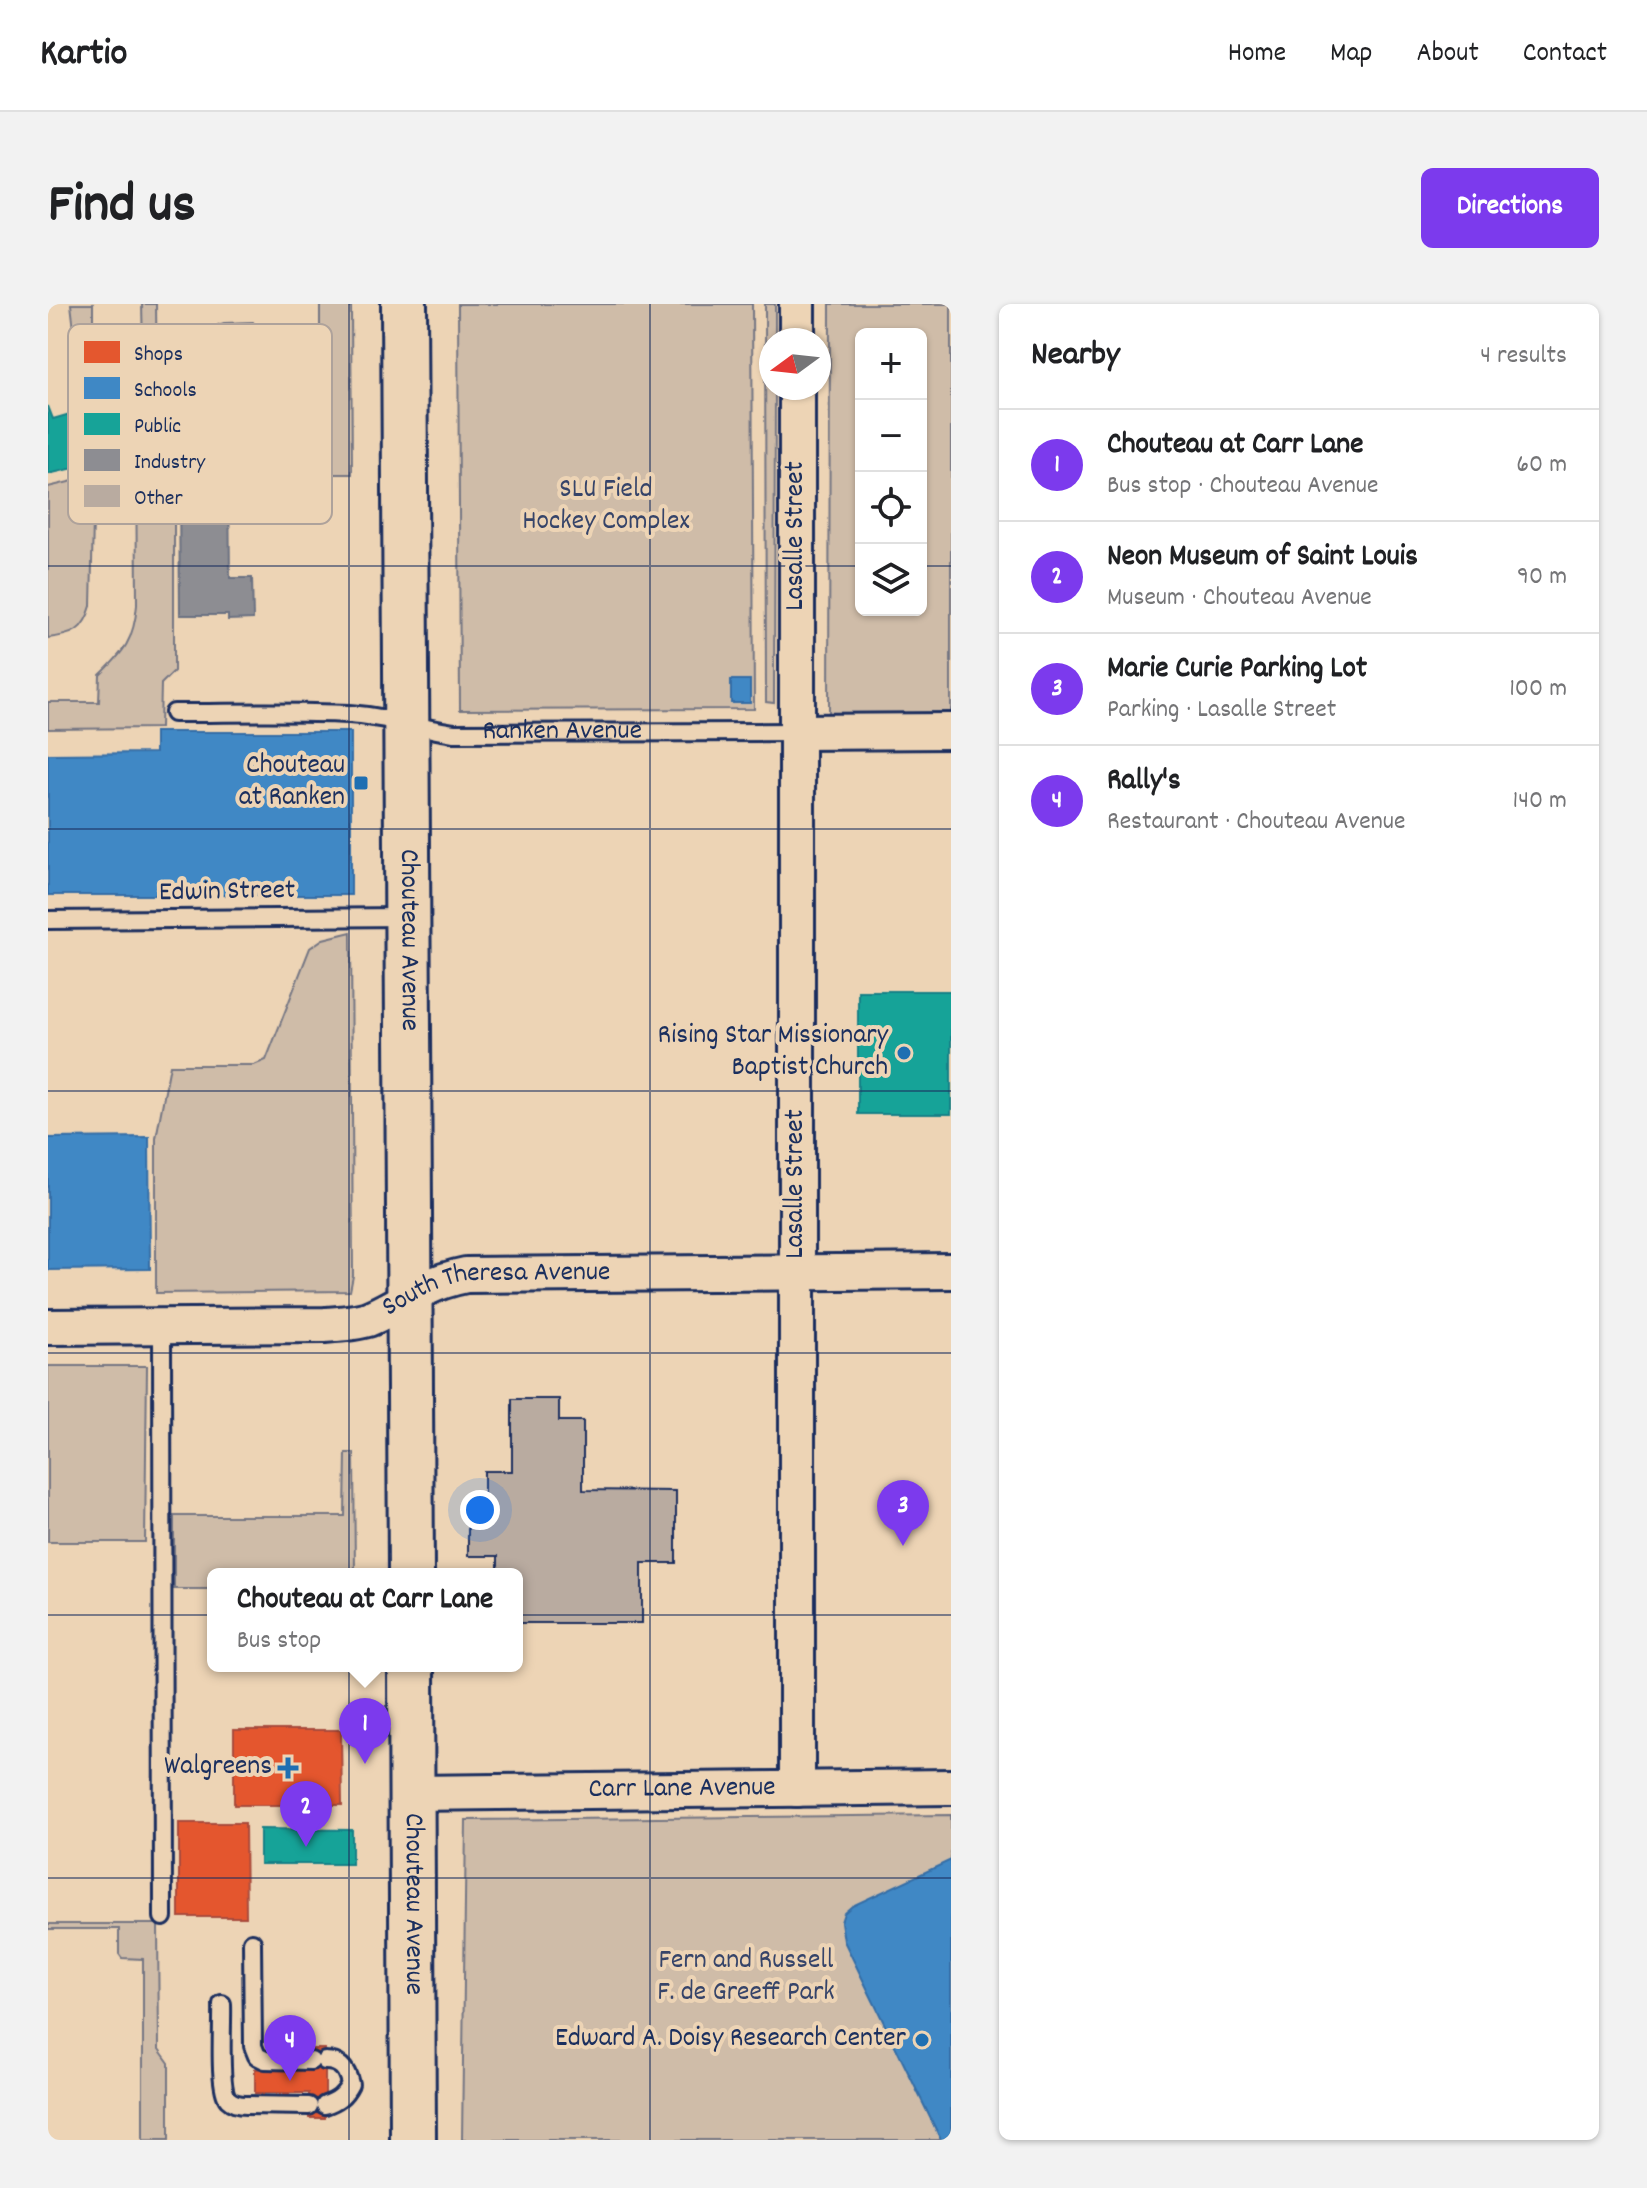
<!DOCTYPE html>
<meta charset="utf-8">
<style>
:root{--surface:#fff;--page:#f2f2f2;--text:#202124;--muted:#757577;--line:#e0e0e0;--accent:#7c3aed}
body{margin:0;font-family:Dekko,sans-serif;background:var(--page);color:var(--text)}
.controls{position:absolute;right:24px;top:24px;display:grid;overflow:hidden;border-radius:12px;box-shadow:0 2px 6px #0004}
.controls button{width:72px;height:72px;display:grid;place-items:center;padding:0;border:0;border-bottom:2px solid var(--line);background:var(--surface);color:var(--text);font:40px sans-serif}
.compass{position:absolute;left:711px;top:24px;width:72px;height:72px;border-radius:50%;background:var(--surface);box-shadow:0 2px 6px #0004;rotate:255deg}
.you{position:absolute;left:432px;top:1206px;width:28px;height:28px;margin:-20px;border:6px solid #fff;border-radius:50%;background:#1a73e8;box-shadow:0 0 0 12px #1a73e833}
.badge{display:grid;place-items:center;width:52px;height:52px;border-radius:50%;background:var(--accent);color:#fff;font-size:26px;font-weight:700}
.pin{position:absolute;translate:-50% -66px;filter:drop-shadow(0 2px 4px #0008)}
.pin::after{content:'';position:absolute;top:42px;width:28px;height:24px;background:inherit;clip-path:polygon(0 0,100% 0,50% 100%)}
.popup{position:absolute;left:159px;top:1264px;width:316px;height:104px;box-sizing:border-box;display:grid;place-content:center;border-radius:12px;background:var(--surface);filter:drop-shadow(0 2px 6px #0005);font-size:26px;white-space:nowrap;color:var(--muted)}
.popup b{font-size:30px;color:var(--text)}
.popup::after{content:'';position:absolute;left:50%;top:100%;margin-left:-16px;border:16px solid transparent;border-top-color:var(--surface)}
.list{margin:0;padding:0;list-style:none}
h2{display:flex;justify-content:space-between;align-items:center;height:104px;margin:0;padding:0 32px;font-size:34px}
h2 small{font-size:26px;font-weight:400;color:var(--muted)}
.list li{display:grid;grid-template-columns:52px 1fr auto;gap:24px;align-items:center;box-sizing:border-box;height:112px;padding:0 32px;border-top:2px solid var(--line)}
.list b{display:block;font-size:30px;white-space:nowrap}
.list p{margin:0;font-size:26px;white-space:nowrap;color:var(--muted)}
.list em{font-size:26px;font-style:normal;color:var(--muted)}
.icon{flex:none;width:44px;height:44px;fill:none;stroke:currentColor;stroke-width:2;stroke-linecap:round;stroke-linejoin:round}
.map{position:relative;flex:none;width:903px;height:1836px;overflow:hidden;border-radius:12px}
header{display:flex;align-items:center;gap:48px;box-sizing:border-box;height:112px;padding:0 40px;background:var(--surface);border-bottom:2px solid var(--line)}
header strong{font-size:38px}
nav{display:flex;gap:44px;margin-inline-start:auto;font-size:28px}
.intro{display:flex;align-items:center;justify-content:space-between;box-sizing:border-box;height:192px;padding:0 48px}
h1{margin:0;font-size:56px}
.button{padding:20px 36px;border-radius:12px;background:var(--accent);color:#fff;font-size:28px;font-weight:700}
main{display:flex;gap:48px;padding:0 48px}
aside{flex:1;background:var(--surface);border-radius:12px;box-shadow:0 2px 6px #0004}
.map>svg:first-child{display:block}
.green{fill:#cfbca8;stroke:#757683;stroke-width:2;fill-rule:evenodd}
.shops{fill:#e4572e;stroke:#a84b3c;stroke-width:2}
.schools{fill:#3f88c5;stroke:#346da6;stroke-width:2}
.public{fill:#17a398;stroke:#188087;stroke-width:2}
.industry{fill:#8d8d92;stroke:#6b7182;stroke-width:2}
.building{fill:#b9aba0;stroke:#1b2f5e;stroke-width:2}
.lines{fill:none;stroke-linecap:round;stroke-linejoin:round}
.service-casing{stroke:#1b2f5e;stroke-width:22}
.minor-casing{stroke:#1b2f5e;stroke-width:40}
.secondary-casing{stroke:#1b2f5e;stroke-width:50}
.service{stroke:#edd4b5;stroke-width:16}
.minor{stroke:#edd4b5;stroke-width:34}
.secondary{stroke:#edd4b5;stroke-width:44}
.grid{fill:none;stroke:#1b2f5e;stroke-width:2;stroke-opacity:0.55}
.poi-dot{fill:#1f6fb2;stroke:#edd4b5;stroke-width:3}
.labels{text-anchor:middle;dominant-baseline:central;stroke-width:8;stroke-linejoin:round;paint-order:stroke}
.park-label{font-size:28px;fill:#364469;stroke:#edd4b5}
.street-label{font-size:28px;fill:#1b2f5e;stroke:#edd4b5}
.poi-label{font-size:28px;fill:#1b2f5e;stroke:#edd4b5;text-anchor:end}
.key{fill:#edd4b5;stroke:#aea29b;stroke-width:2}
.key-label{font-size:22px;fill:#1b2f5e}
</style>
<header>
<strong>Kartio</strong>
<nav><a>Home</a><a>Map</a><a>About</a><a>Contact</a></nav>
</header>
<div class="intro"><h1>Find us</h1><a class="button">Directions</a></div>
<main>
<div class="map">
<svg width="903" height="1836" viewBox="0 0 903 1836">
<rect width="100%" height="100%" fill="#edd4b5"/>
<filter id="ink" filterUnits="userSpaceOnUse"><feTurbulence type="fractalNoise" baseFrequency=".0125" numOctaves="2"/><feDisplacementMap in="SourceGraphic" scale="16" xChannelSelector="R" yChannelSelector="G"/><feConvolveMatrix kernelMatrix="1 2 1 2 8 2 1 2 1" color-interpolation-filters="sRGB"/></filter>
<g filter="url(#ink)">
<g class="green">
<path d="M23,0H45V142L40,147L32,149L22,110L33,84Z"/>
<path d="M94,0H108L109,82L132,83L134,92C125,99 101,98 91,93L88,85H96Z"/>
<path d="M272,0H303L304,170H126V367L113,380L112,424L0,425V398H51L52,371C76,348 86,336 89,301L88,132L92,126L98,125L103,128V149H248L249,127L253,123L272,122Z"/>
<path d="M410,0H704L706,405L412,406Z"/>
<path d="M717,0H727V36H723V84H727L726,399L718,398Z"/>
<path d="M782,0H903V417L781,419ZM813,30H873V306H813Z"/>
<path d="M205,18L211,26V32H167L170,21L176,19Z"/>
<path d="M167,80H212L211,86L205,94H176L170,92Z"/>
<path d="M46,172L43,302C36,327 25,331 0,334V183Z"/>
<path d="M303,628L305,972L302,987L108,989V834L122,761H206L218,756L262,644L275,635Z"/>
<path d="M0,1062H99L97,1238H0Z"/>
<path d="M298,1149H306L307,1270H165V1285H126V1212H297Z"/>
<path d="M903,1511V1836H414L418,1516Z"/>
<path d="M0,1620H110L111,1745L121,1759V1836H95V1655L74,1654L71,1650V1625H0Z"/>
</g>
<g class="shops">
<path d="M186,1426H293L294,1501H186Z"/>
<path d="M131,1519H197L198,1613H131Z"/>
<path d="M263,1745H277V1814H261V1789H207V1765H263Z"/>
</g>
<g class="schools">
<rect x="683" y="376" width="19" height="23"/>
<path d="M107,428H303V591H0V450L107,449Z"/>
<path d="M101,833L102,965L0,966V834Z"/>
<path d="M903,1556V1836H893L796,1637L793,1618L796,1609L804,1602Z"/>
</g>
<g class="public">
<path d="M0,102L5,115L22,110L35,162L0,170Z"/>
<rect x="810" y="687" width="93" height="123"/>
<path d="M212,1525L304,1526V1560H212Z"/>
</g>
<path class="industry" d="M131,178H181L182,274H204L205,315L180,316V311H132Z"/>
<path class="building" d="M464,1095H511V1117H535V1186L628,1187V1259H594V1319H469V1270H450V1252H420V1216H436V1167H464Z"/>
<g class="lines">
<defs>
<g id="service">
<path id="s1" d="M126,409C184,409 243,407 301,410C337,412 371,424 406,429L749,428"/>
<path d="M0,616L358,613"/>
<path d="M114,1022L115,1613"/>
<path d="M204,1638L205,1742L209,1752L217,1756L263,1757"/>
<path d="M174,1700C175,1718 170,1783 180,1795C185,1800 191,1801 198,1801L261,1802"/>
<path d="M277,1801C289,1797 296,1792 302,1780C299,1766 293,1757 277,1757"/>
</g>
<g id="minor">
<path d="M749,0V36"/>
<path d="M749,428L903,427"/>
<path id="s2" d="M0,1023L277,1021C291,1020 307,1019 320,1015C340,1007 358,995 376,985C390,978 403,974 418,971L903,967"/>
<path d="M749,1485V84"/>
<path id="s3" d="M364,1489L903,1483"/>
</g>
<g id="secondary">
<path id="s4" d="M356,0L363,1270"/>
<path id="s5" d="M363,1362L365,1836"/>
</g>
</defs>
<use href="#service" class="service-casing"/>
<use href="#minor" class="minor-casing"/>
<use href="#secondary" class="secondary-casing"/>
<use href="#service" class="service"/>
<use href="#minor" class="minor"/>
<use href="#secondary" class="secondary"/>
</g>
</g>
<path class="grid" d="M301,0V1836M602,0V1836M0,262H813M873,262H903M0,525H903M0,787H903M0,1049H903M0,1311H903M0,1574H903"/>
<g class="poi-dot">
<rect x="305" y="471" width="16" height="16" rx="4"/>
<circle cx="856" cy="749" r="8"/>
<path d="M236 1452h8v8h8v8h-8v8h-8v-8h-8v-8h8z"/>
<circle cx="874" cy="1736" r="8"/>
</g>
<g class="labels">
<g class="park-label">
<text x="558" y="187">SLU Field<tspan x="558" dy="32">Hockey Complex</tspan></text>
<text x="698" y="1658">Fern and Russell<tspan x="698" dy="32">F. de Greeff Park</tspan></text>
</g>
<g class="street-label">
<text transform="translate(749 232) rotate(-90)">Lasalle Street</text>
<text stroke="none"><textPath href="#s1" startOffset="390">Ranken Avenue</textPath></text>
<text transform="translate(179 589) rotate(-1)">Edwin Street</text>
<text stroke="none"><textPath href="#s4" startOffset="636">Chouteau Avenue</textPath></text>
<text transform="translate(749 880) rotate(-90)">Lasalle Street</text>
<text stroke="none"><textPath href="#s2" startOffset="456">South Theresa Avenue</textPath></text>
<text stroke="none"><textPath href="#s3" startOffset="270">Carr Lane Avenue</textPath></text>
<text stroke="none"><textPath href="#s5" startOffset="238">Chouteau Avenue</textPath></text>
</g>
<g class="poi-label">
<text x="297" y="463">Chouteau<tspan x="297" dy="32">at Ranken</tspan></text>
<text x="840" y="733">Rising Star Missionary<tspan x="840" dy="32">Baptist Church</tspan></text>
<text x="224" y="1464">Walgreens</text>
<text x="858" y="1736">Edward A. Doisy Research Center</text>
</g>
</g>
<rect x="20" y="20" width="264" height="200" rx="12" class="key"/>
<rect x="36" y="37" width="36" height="22" fill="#e4572e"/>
<rect x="36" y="73" width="36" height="22" fill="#3f88c5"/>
<rect x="36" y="109" width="36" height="22" fill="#17a398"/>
<rect x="36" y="145" width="36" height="22" fill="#8d8d92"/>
<rect x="36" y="181" width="36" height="22" fill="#b9aba0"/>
<g class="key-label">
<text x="86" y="56">Shops</text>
<text x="86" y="92">Schools</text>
<text x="86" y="128">Public</text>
<text x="86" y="164">Industry</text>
<text x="86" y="200">Other</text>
</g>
</svg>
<div class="controls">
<button>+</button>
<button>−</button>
<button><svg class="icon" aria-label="locate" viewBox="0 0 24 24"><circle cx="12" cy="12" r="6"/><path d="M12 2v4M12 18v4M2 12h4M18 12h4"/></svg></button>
<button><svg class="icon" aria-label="layers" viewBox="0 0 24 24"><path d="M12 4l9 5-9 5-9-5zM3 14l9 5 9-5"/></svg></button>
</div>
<svg class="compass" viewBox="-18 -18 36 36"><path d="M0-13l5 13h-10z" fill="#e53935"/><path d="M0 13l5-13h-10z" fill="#757577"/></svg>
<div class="you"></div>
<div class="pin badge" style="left:317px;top:1460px">1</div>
<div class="popup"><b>Chouteau at Carr Lane</b>Bus stop</div>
<div class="pin badge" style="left:258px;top:1543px">2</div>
<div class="pin badge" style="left:855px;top:1242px">3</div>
<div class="pin badge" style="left:242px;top:1777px">4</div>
</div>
<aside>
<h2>Nearby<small>4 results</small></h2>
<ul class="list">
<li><span class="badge">1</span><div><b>Chouteau at Carr Lane</b><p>Bus stop · Chouteau Avenue</p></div><em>60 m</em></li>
<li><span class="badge">2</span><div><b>Neon Museum of Saint Louis</b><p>Museum · Chouteau Avenue</p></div><em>90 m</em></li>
<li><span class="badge">3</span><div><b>Marie Curie Parking Lot</b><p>Parking · Lasalle Street</p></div><em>100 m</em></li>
<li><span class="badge">4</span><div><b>Rally's</b><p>Restaurant · Chouteau Avenue</p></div><em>140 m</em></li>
</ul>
</aside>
</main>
